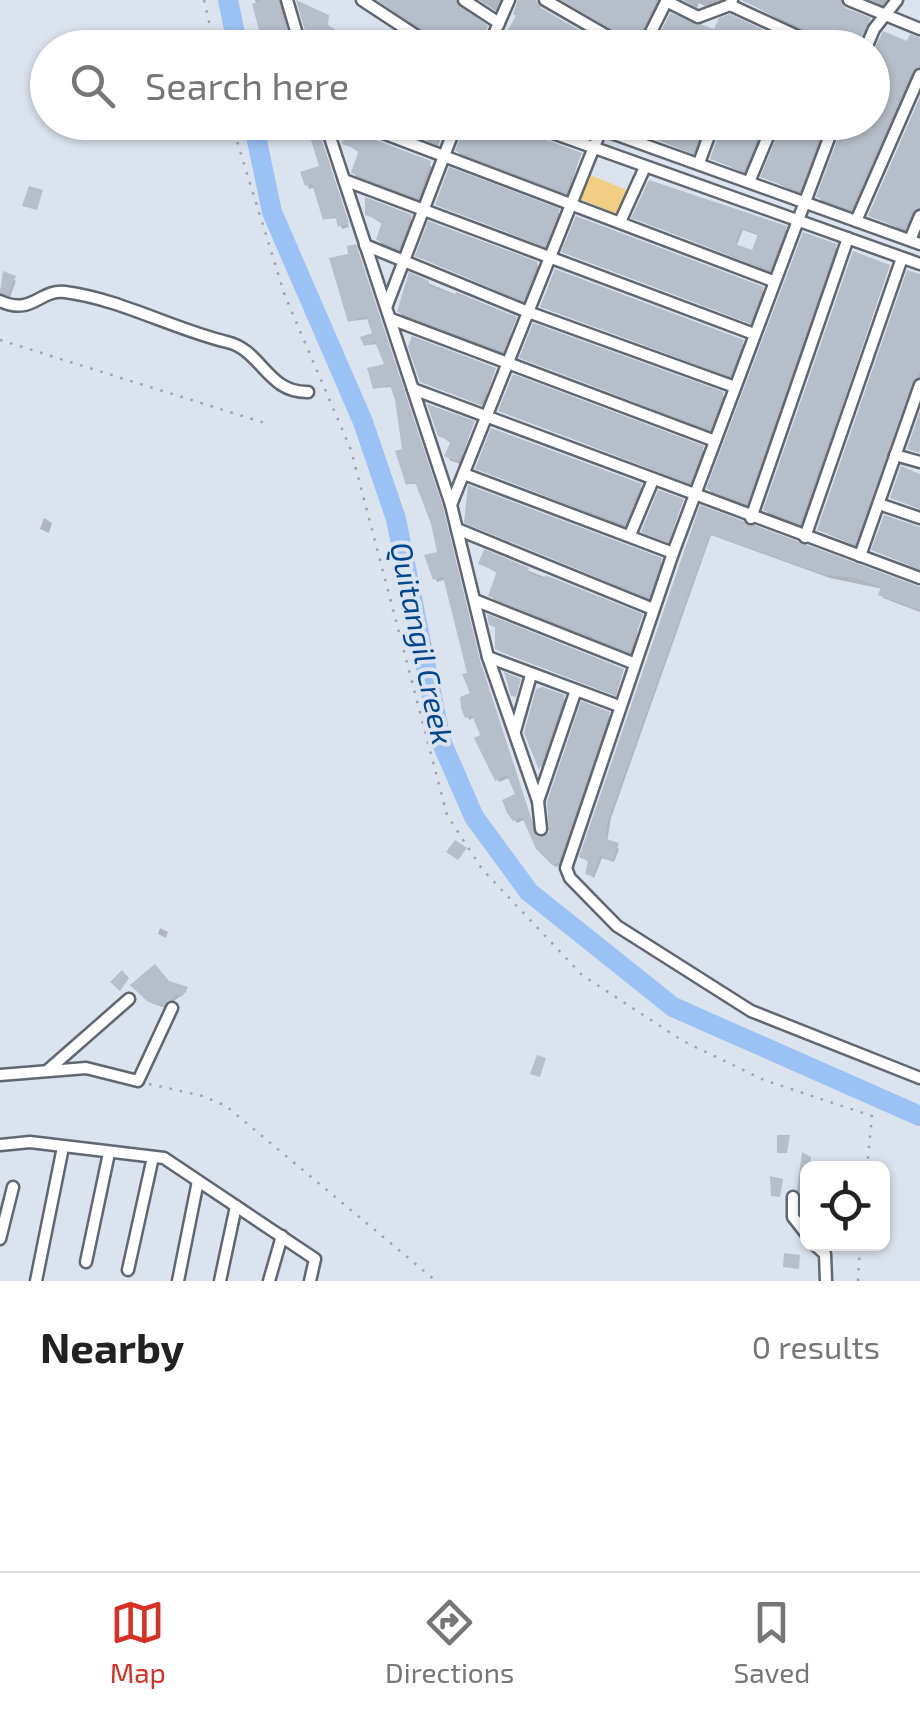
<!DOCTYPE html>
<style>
:root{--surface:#fff;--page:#f2f2f2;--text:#222;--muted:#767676;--line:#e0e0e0;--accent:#d93025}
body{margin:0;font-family:"Exo 2",sans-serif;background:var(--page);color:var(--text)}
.controls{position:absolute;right:30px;bottom:30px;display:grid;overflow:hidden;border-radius:15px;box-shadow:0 2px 8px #0004}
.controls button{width:90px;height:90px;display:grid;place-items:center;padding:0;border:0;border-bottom:2px solid var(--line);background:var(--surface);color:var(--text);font:50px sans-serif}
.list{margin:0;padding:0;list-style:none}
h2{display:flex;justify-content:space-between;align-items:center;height:130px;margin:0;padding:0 40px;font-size:42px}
h2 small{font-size:32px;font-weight:400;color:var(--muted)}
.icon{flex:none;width:55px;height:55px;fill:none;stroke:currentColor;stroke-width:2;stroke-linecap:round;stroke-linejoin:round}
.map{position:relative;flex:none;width:920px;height:1281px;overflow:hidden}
.search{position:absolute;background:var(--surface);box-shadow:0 2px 8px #0004;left:30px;right:30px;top:30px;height:110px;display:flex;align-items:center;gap:25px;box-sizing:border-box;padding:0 35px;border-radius:55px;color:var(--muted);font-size:38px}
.sheet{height:290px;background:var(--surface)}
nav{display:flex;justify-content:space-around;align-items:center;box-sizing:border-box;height:140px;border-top:2px solid var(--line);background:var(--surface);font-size:28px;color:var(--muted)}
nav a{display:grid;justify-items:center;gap:5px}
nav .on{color:var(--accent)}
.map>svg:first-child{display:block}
.green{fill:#f2ce82}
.shadow{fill:#0003;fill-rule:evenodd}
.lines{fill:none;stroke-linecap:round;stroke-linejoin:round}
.river{stroke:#9bc2f4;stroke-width:20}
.building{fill:#b6bfc9;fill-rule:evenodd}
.street-casing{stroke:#606771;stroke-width:15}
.path{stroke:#9ca3ac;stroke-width:2.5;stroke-dasharray:2.5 8;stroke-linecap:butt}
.street{stroke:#fff;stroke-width:10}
.labels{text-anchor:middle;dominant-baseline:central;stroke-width:8;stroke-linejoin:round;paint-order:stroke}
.water-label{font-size:30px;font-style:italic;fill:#00478e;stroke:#dbe3ee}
</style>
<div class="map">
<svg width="920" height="1281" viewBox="0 0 920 1281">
<rect width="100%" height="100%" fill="#dbe3ee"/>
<path class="green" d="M588,174L629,191L619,215L578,198Z"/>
<g class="shadow">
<path d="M255,0H281L291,48H269Z"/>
<path d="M377,0H456L458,10L488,32L483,48H447Z"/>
<path d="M479,0H503L496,11Z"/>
<path d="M561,0H661L638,45Z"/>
<path d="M683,0H725L708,8L699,3L697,8Z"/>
<path d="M743,0H842L843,9L871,24L860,48H833Z"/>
<path d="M869,0H892L885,7Z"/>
<path d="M327,17L329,29L339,34L384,42L388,48H314L311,43Z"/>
<path d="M920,40V72L913,75L853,212L821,201L819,197L872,122V57Z"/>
<path d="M920,103V212L907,232L871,216Z"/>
<path d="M291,122H320L317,130L349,227L342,229L338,218L325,219L315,187L309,189L303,173L322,167L310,130L295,134Z"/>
<path d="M384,122H447L438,146Z"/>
<path d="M501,122L580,155L568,196L460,155L458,151Z"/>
<path d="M614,122H707L695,155Z"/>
<path d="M724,122H767L746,174L713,159Z"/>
<path d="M784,122H828L801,194L763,177Z"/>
<path d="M343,141L429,163L432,168L421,203L357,179L354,173L360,153Z"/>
<path d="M437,204L558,211L560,215L547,248Z"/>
<path d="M367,214L410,217L413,222L402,253L382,245L379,240L384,225Z"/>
<path d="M634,218L785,228L787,231L771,272ZM743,230L760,236L754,253L736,247Z"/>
<path d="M835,246L838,250L749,507L712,493L709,489Z"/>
<path d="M355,247L443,513L480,666L536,839L552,833L549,802L583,705L610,717L560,865L555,867L541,853L526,819L517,823L510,812L505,801L519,796L511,777L499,782L478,739L483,737L475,717L469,720L464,707L463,698L473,694L466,676L470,674L446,579L437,582L428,557L440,553L433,524L419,484H408L398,452L404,450L398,400L393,387L375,388L370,370L387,365L379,344L366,345L364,339L375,335L370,319L351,321L333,267L332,260L351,256L350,248Z"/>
<path d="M564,252L762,289L764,292L751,324Z"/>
<path d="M418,256L537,264L539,268L525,303Z"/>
<path d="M889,267L802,526L768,514L766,510Z"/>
<path d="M4,274L16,281L10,297L0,294Z"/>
<path d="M920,277V382L913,385L856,546L819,530Z"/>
<path d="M428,283L515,319L505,354L402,316L399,311Z"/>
<path d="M542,307L742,342L744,345L732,378Z"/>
<path d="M522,358L722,394L724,398L711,432Z"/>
<path d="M495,370L483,406L422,381Z"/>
<path d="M501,411L702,448L704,452L692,485Z"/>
<path d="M473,423L460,464L449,460L452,444L440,435Z"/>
<path d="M478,469L640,486L642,489L626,528Z"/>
<path d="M682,501L669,543L645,534L644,531Z"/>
<path d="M702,509L920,588V612L883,598V589L830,578L711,535L611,818L607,842L619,849L614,862L602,858L594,878L587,873L590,863L582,857Z"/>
<path d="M44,518L52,523L49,533L40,529Z"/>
<path d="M467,522L660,560L662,564L650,600Z"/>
<path d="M920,528V570L874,550Z"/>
<path d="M481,564L527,570L641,616L632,655L493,599L499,574Z"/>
<path d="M492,624L623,671L616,696L499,651L498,629Z"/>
<path d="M563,697L565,700L542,769L526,733Z"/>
<path d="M160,928L168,932L166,938L158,934Z"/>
<path d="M167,983L187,991L165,1008L151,1003L135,988Z"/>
</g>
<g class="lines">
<g class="river">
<path d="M228,0L238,48"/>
<path d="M253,122L272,212L363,422L396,519L441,741L474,817L529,892L673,1007L920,1116"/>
</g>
</g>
<g class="building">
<path d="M262,0H278L292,48H247L262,41L252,4Z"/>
<path d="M296,0L329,15L328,25L339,32L386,40L384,48L309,44Z"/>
<path d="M378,0H455L488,26L479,48H444L446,44Z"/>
<path d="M518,0H536L541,8L610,48H523L506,33L516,16L513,14Z"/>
<path d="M562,0H657L635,44Z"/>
<path d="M741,0H840L845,8L871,18L857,48H832L827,40Z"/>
<path d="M670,13L714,29L719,18L730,14L801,48H667L655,43Z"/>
<path d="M883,31L907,41L910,34L920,38V66L912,71L851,210L816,197L844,122H872L879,106L872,103V54Z"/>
<path d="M920,97V207L912,212L905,229L868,216Z"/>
<path d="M288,122H316L349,223L338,227L335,216L323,220L312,184L305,186L300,172L319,166L310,137L307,127L291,132Z"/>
<path d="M386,122H443L437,144Z"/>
<path d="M466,122H513L519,130L582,153L566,193L455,151Z"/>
<path d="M613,122H704L693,153Z"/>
<path d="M723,122H764L744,171L710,159Z"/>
<path d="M783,122H825L800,191L760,177Z"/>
<path d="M344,128L431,161L418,199L351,173L359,150L342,144Z"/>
<path d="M449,167L560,209L545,246L435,205Z"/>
<path d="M649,180L787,226L770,270L631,218ZM741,228L758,234L752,250L735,244Z"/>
<path d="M29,186L43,190L37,210L22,206Z"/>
<path d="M365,197L412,215L399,249L376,240L382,221L365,215Z"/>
<path d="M576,216L764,287L750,323L561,252Z"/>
<path d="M428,221L538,262L523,301L415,256Z"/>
<path d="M803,232L837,244L747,504L706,489Z"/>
<path d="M356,244L443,507L480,660L537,836L549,832L547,802L581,701L610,712L559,862L552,865L536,849L522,817L513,821L507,813L502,800L515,794L507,775L495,781L474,738L480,735L472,715L465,718L461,708L460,697L470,693L462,674L467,673L443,577L433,580L424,555L437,552L431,524L415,482L406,485L395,451L402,449L395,400L390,385L373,389L367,368L384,364L375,342L364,346L360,337L372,333L366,316L348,322L329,258L348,254L347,246Z"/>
<path d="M853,251L890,265L800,524L763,510Z"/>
<path d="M555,269L744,340L730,376L540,307Z"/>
<path d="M907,270L920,274V370L855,544L817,530Z"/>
<path d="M3,271L16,276L8,295L0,292Z"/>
<path d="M409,272L429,281L428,286L455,295L456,292L517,317L503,352L397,312Z"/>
<path d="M533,323L724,392L710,430L519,358Z"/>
<path d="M412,336L496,368L481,405L420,382L408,347Z"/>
<path d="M513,374L704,446L690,483L498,411Z"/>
<path d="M427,404L475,421L459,462L444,456L451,441L438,436Z"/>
<path d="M920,411V450L919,453L907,449Z"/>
<path d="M491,428L642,484L625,525L475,469Z"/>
<path d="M901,466L920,474V509L890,498Z"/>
<path d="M468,485L662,558L649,598L464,523Z"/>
<path d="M658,490L684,499L668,542L641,532Z"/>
<path d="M700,505L920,587V610L878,595L881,587L855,578L826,575L710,534L607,823L606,839L619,843L613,860L600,856L593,877L585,874L588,861L579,857Z"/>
<path d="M884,515L920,527V569L871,550Z"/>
<path d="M484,549L529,568L527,572L544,579L545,575L643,614L630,652L488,596L497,571L478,564Z"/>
<path d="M487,614L624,669L615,695L495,649V627L489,625Z"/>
<path d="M504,672L521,679L516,697L511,696Z"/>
<path d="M542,687L565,695L539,770L524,733L536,689Z"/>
<path d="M455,840L467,848L458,860L446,852Z"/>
<path d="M155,964L169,981L188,987L182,997L176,994L163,1007L147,1001L130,985Z"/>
<path d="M122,970L129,978L120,991L110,982Z"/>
<path d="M537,1055L546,1058L540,1077L530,1074Z"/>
<path d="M777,1135H790L787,1153H777Z"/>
<path d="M802,1152L811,1157L808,1214L802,1213L797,1190Z"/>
<path d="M770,1176L783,1179L780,1197L771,1196Z"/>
<path d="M784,1253L800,1255L799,1269L783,1267Z"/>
</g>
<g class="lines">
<defs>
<g id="street">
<path d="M287,0L301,48"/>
<path d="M362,0L435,48"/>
<path d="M464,0L499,23"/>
<path d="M545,0L628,48"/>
<path d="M732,0L730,5L823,48"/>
<path d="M849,0L920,29"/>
<path d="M666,1L698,17L730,5"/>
<path d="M493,36L514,48"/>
<path d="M488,48L509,0"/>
<path d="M643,48L667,0"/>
<path d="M866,48L874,29L897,0"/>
<path d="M325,122L451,505L488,657L538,801L541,829"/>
<path d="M354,122L773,281"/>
<path d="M522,122L920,264"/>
<path d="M581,122L920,244"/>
<path d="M835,122L673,553L566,868L570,878L617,926L751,1011L920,1078"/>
<path d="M699,163L714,122"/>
<path d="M344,180L754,334"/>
<path d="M749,182L774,122"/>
<path d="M856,221L920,75"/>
<path d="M620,222L645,167"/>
<path d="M910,240L920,216"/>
<path d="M365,245L528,312L735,387"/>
<path d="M0,301C33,316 39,289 65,292C120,299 173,329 227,342C262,350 267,393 308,392"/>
<path d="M387,305L457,122"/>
<path d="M391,319L715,441"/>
<path d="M413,389L920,578"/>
<path d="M895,455L920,462"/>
<path d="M464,474L673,553"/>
<path d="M879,504L920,518"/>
<path d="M451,505L604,122"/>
<path d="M751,518L848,238"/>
<path d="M457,529L653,609"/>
<path d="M630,535L653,480"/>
<path d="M805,537L902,258"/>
<path d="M860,556L920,385"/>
<path d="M477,601L633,663"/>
<path d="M488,657L619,706"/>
<path d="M515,731L531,675"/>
<path d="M538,801L576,690"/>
<path d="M48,1070L129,999"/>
<path d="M0,1075L86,1068L138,1081L172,1008"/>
<path d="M0,1145L30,1142L164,1158L315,1259L310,1281"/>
<path d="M793,1197V1217L808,1236"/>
<path d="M0,1239L13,1187"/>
<path d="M814,1244L825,1254L826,1281"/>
<path d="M86,1262L109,1153"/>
<path d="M128,1270L153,1157"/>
<path d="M36,1281L63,1147"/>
<path d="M178,1281L198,1181"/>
<path d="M220,1281L236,1206"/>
<path d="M269,1281L282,1236"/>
</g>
</defs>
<use href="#street" class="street-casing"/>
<g class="path">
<path d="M204,0L215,48"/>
<path d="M231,122L285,296L351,450L447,815L482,869L582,975L683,1041L764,1080L872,1116L867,1168"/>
<path d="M0,340L268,424"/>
<path d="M149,1084L203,1096L226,1106L436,1281"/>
<path d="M858,1281L860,1244"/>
</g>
<use href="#street" class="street"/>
</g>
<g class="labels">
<g class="water-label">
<text transform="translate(423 643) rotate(78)">Quitangil Creek</text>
</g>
</g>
</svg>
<div class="controls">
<button><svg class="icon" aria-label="locate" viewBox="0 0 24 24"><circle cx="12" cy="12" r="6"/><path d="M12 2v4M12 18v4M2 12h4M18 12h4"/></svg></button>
</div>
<div class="search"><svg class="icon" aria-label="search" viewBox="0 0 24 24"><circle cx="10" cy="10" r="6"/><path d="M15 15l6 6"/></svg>Search here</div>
</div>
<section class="sheet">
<h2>Nearby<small>0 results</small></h2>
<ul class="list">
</ul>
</section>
<nav>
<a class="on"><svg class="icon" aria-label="map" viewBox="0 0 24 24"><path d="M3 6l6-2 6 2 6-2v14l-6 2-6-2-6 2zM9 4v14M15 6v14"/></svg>Map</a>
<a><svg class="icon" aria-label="directions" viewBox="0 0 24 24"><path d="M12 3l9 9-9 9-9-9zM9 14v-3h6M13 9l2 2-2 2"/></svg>Directions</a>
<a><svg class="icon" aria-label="saved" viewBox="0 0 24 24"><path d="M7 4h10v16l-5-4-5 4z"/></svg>Saved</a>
</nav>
